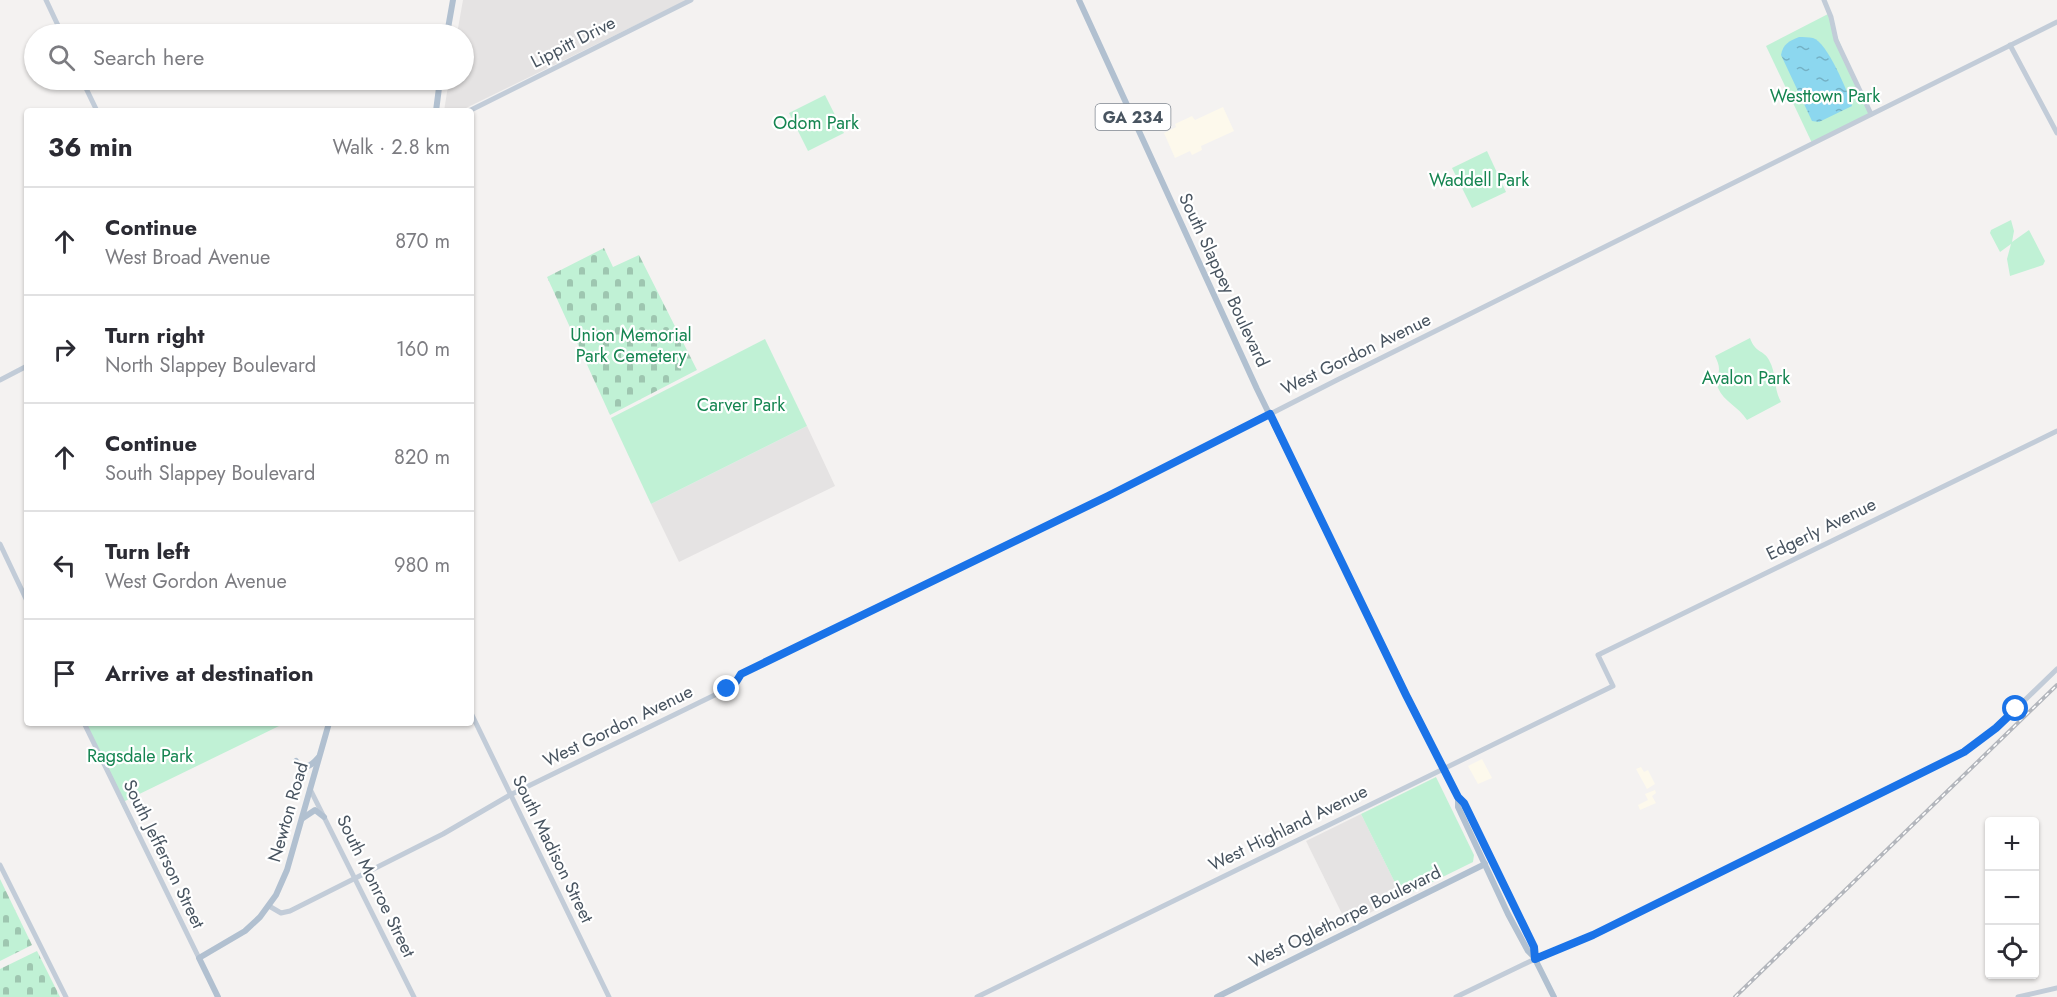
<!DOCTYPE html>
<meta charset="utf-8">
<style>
:root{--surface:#fff;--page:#f2f2f3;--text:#2b2b33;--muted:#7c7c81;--line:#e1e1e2}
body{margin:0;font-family:Jost,sans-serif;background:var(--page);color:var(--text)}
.controls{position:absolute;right:18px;bottom:18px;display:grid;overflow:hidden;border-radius:6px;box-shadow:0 2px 4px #0004}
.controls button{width:54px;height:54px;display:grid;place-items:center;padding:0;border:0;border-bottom:2px solid var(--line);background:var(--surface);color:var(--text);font:30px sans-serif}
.stop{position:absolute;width:18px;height:18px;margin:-14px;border:4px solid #1a73e8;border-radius:50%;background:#fff}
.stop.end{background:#1a73e8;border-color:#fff;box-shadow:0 2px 6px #0008}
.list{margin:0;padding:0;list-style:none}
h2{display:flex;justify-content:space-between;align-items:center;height:78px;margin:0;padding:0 24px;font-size:26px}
h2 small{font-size:20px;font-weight:400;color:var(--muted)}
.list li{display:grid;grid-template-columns:39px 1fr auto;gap:18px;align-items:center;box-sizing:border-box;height:108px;padding:0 24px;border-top:2px solid var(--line)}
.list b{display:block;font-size:22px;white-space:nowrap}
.list p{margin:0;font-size:20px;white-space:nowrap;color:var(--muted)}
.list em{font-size:20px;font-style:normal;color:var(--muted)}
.icon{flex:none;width:33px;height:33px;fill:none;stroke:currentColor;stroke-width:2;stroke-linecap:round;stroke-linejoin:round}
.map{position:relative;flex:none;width:2057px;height:997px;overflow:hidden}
.search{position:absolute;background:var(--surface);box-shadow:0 2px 4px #0004;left:24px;top:24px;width:450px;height:66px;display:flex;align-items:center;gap:15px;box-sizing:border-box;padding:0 21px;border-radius:33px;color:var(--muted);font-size:22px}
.panel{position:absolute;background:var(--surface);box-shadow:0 2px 4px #0004;left:24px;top:108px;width:450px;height:618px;border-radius:6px}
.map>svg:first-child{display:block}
.commercial{fill:#fdf9ec}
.education{fill:#e5e3e3}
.cemetery{fill:url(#cemetery-stones)}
.park{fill:#c0f1d5}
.water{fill:url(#water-ripples)}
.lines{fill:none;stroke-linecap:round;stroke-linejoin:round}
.secondary{stroke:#c2ccd8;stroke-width:5}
.primary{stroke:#b1c0d0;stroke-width:6}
.rail-casing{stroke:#b3b6bc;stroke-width:4}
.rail{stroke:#fff;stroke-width:1.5;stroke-dasharray:4.5;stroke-linecap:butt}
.route{stroke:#1a73e8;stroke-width:8}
.labels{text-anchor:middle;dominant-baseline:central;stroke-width:4.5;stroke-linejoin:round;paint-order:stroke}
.shield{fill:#fff;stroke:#7f8790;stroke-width:1.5}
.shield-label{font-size:16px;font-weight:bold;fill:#485460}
.street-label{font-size:18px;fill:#485460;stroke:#fff}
.park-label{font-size:18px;fill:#158551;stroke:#fff}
</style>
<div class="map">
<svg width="2057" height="997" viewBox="0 0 2057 997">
<defs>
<pattern id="cemetery-stones" width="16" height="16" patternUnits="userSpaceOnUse" patternTransform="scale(1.5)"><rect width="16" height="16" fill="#c0f1d5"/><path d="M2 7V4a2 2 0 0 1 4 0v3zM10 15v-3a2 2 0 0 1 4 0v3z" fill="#9ec6b0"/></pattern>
<pattern id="water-ripples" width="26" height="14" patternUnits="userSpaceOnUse" patternTransform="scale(1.5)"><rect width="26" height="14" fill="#8cd7ef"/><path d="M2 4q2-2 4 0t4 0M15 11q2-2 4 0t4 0" fill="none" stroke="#74b1c5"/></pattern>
</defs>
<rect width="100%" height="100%" fill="#f4f2f1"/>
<g class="commercial">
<path d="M1223,107L1234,131L1201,146L1202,150L1192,155L1190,151L1175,158L1164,133L1176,127L1175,124L1192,116L1195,120Z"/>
<path d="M1482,759L1492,778L1478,784L1468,766Z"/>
<path d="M1641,767L1644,772L1648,770L1655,784L1647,789L1636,769Z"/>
<path d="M1655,790L1656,793L1652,796L1656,803L1640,810L1638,805L1648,800L1645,794Z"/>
</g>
<g class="education">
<path d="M463,0H687L460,111H444L449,80H464V34H457Z"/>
<path d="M807,426L835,486L679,562L651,504Z"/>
<path d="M1361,814L1402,897L1347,924L1306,841Z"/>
</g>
<g class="cemetery">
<path d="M604,248L613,267L639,255L697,370L610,415L547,277Z"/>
<path d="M0,879L32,945L0,961Z"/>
<path d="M37,951L60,997H0V969Z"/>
</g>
<g class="park">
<path d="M1828,14L1869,114L1812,143L1766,46Z"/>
<path d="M825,95L844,133L808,151L789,113Z"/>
<path d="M1487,151L1506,192L1472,208L1452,168Z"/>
<path d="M2011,220L2014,231L2012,242L2029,230L2045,261L2043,265L2010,276L2007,259L2011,244L2000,252L1990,233L1991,230Z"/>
<path d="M1750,338C1755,353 1764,350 1769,360C1777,374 1773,388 1781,402L1747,420C1738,406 1724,402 1718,388C1715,381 1719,376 1719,369C1719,365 1717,360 1715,356Z"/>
<path d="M765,339L807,426L651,504L611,418Z"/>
<path d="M85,723H277L279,726L123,802Z"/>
<path d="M1436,777L1474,855L1473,862L1402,897L1361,814Z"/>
</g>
<path class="water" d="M1799,37C1803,37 1809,37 1813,38C1827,42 1848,92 1852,106L1819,122L1812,121L1781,55C1783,44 1789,41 1799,37Z"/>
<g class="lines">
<g class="secondary">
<path d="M46,0L62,34"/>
<path d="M1824,0L1831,17L1836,40L1871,114"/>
<path d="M2010,45L2057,133"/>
<path d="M82,80L97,111"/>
<path d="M469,111L691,0"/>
<path d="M0,380L27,366"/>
<path d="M0,544L27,601"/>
<path d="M471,713L609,997"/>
<path d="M84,723L199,958"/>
<path d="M310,789L414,997"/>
<path d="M0,865L66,997"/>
<path d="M269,906L281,913L290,911L443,834L510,795L727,689L736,682L741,674L1109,496L1337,380L2057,22"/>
<path d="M977,997L1613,686L1598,655L2057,431"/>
<path d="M1456,997L1535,959L1593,935L1964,752L1996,728L2057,669"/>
<path d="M2018,997L2057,988"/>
</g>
<g class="primary">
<path d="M1079,0L1257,389L1404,690L1458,797L1464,803L1534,947L1535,959L1554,997"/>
<path d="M447,34L453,0"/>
<path d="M436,111L440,80"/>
<path d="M296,761C304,771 311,766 318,758"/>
<path d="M1458,797V807L1508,914L1528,951L1535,958"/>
<path d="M303,818L315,810L324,817"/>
<path d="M218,997L199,958L245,931L260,917L276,895L287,870L329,723"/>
<path d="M1217,997L1485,864"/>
</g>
<defs>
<path id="rail" d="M1735,997L2057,685"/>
</defs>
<use href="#rail" class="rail-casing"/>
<use href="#rail" class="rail"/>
</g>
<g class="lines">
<path class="route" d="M727,689L736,682L741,674L1108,496L1270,414L1406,695L1458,797L1464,803L1534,947L1535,959L1593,935L1964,752L1996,728L2016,709"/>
</g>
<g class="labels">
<rect class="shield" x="1095.5" y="104" width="75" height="26" rx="4.5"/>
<g class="shield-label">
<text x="1133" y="117">GA 234</text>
</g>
<g class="street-label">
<text transform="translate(573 42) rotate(-27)">Lippitt Drive</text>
<text transform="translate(1224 280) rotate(65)">South Slappey Boulevard</text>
<text transform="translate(1356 354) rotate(-26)">West Gordon Avenue</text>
<text transform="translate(1821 529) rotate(-26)">Edgerly Avenue</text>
<text transform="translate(618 726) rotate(-26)">West Gordon Avenue</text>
<text transform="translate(288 812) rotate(-74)">Newton Road</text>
<text transform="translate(1288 828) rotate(-26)">West Highland Avenue</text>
<text transform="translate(553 849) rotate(64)">South Madison Street</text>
<text transform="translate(164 854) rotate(64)">South Jefferson Street</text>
<text transform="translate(376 886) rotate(64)">South Monroe Street</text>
<text transform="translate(1345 917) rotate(-26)">West Oglethorpe Boulevard</text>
</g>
<g class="park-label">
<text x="1825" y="96">Westtown Park</text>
<text x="816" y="123">Odom Park</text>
<text x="1479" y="180">Waddell Park</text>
<text x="631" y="335">Union Memorial<tspan x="631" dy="21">Park Cemetery</tspan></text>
<text x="1746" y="378">Avalon Park</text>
<text x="741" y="405">Carver Park</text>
<text x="140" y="756">Ragsdale Park</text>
</g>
</g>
</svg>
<div class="controls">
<button>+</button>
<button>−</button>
<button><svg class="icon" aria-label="locate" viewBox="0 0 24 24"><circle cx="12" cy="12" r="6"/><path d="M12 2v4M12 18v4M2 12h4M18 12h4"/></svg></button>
</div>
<div class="stop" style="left:2016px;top:709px"></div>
<div class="stop end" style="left:727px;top:689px"></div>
<div class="search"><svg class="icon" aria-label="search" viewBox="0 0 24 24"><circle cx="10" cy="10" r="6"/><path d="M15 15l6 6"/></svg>Search here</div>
<section class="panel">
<h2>36 min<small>Walk · 2.8 km</small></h2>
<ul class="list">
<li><svg class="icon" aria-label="ahead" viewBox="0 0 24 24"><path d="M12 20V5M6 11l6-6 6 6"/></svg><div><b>Continue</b><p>West Broad Avenue</p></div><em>870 m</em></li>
<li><svg class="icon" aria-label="right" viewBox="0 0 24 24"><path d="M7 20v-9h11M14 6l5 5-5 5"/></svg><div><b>Turn right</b><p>North Slappey Boulevard</p></div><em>160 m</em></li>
<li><svg class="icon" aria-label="ahead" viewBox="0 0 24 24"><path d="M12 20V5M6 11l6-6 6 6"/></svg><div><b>Continue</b><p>South Slappey Boulevard</p></div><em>820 m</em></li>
<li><svg class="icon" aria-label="left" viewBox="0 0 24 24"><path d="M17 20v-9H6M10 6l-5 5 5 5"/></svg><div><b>Turn left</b><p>West Gordon Avenue</p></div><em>980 m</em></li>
<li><svg class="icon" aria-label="arrive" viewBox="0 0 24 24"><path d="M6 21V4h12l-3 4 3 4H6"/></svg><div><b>Arrive at destination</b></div></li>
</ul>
</section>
</div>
